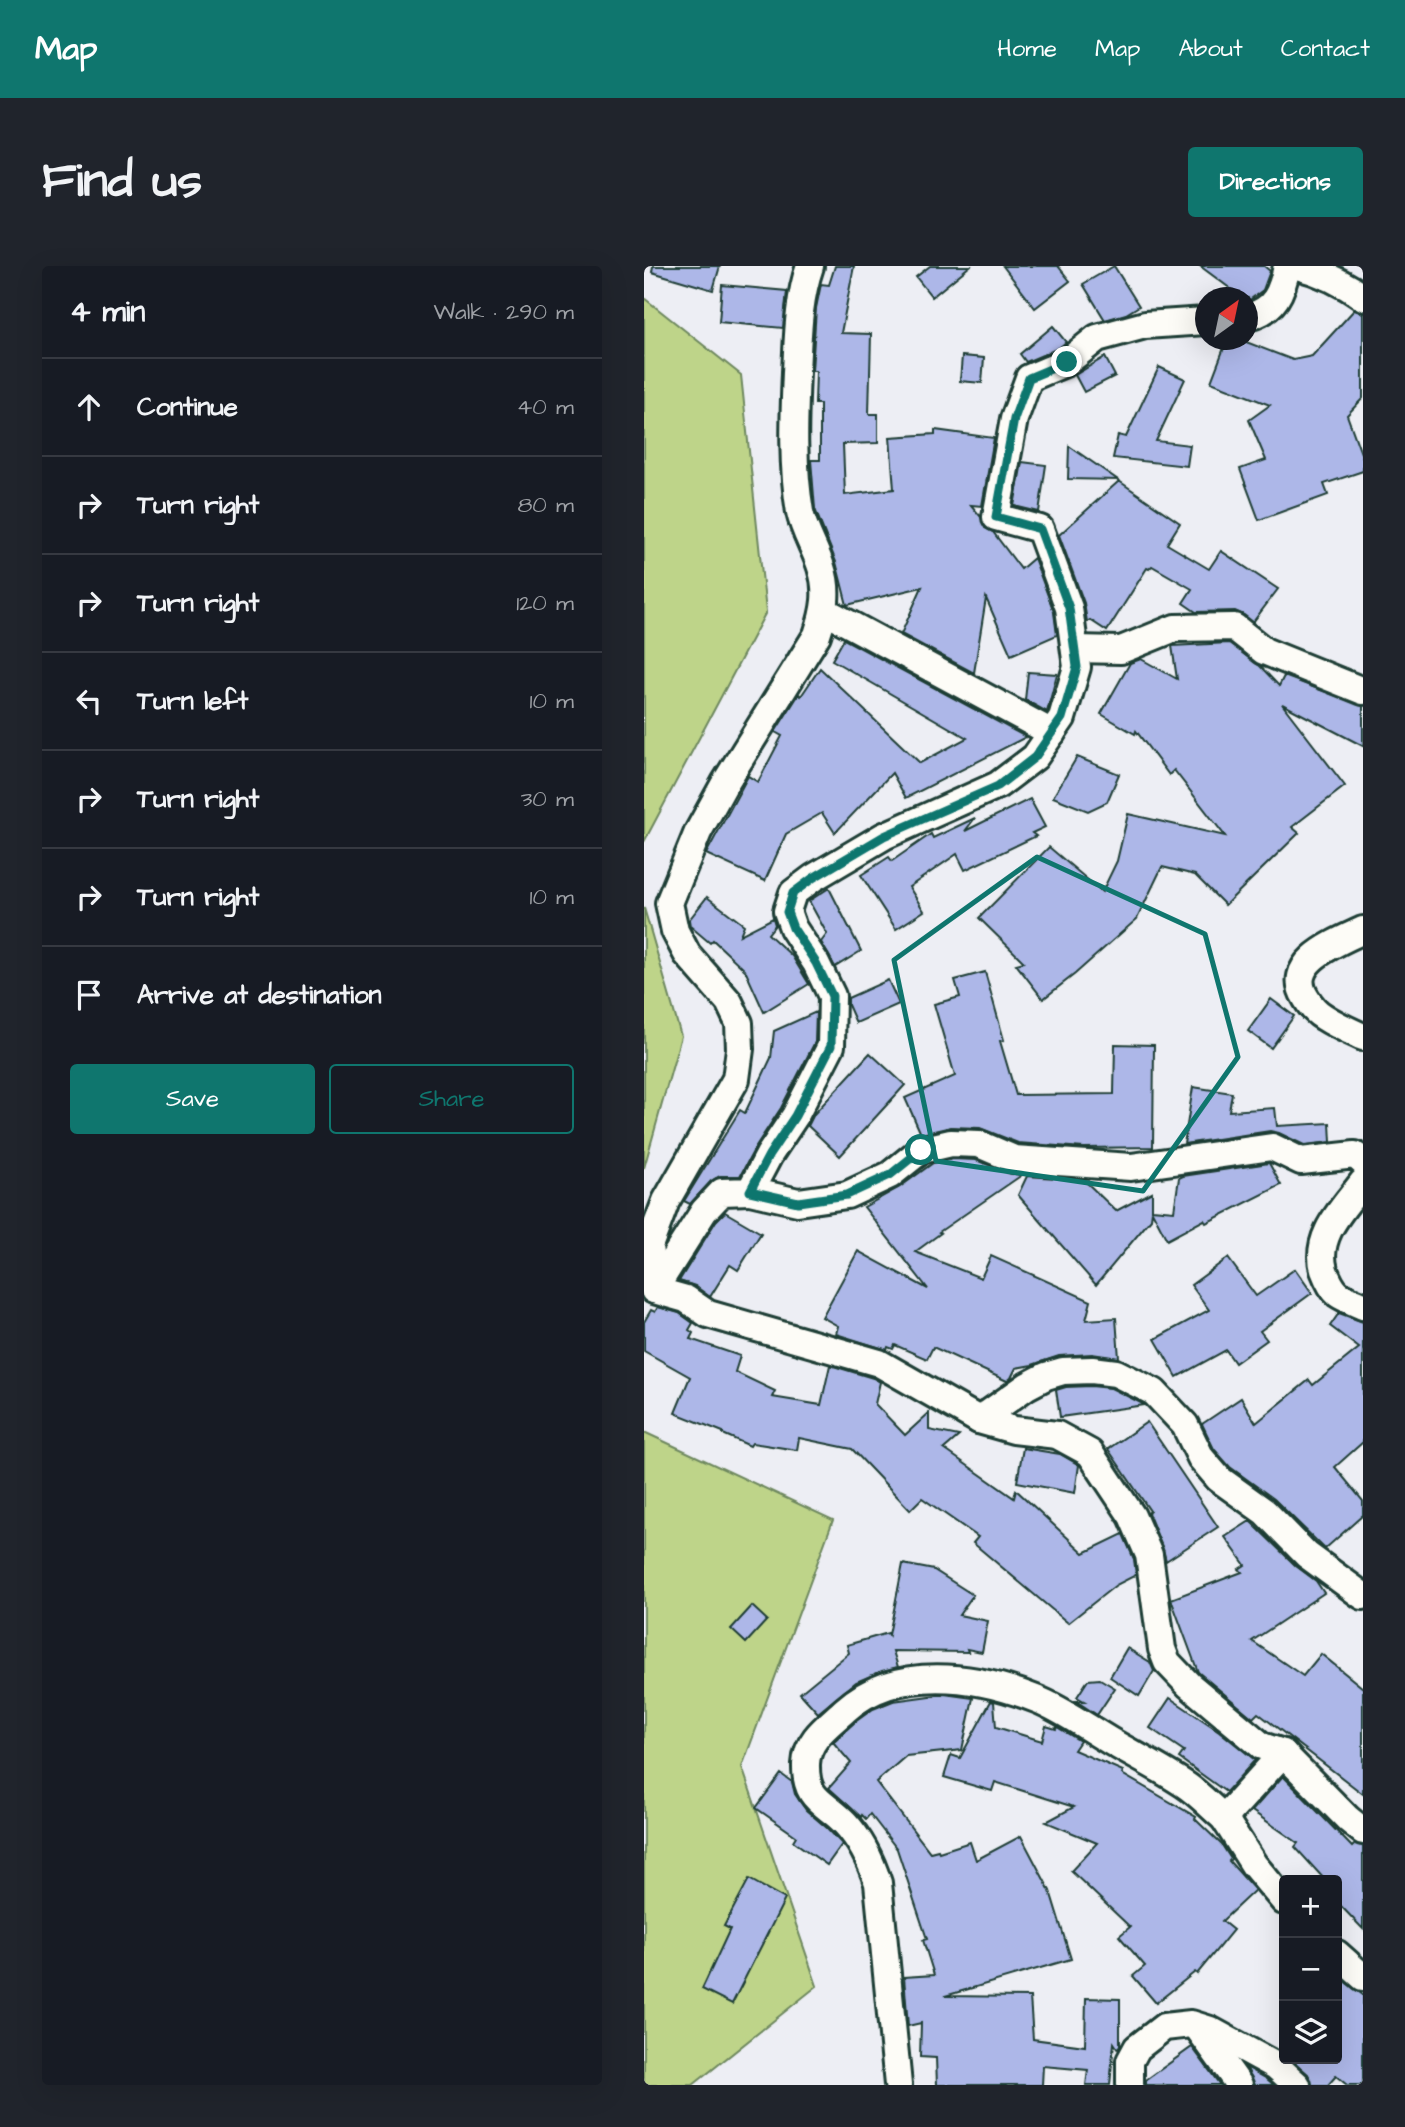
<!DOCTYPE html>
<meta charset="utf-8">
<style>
:root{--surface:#171b24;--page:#20242c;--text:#f1f3f6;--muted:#9ea1a6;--line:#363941;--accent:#0f766e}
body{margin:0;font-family:"Architects Daughter",sans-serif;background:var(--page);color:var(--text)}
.controls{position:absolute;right:21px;bottom:21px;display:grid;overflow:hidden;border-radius:7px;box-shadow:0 7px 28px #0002}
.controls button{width:63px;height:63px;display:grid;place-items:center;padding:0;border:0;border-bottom:2px solid var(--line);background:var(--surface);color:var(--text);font:35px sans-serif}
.compass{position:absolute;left:551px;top:21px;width:63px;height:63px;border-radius:50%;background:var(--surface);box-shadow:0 7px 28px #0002;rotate:33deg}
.stop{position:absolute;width:21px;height:21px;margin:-16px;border:5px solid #0f766e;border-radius:50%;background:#fff}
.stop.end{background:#0f766e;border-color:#fff;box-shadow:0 2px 7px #0008}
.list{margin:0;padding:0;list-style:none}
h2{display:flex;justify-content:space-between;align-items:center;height:91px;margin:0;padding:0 28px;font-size:30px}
h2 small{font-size:23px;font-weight:400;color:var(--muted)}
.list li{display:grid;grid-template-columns:46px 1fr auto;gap:21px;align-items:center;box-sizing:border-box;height:98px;padding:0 28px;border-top:2px solid var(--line)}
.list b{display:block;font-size:26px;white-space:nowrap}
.list em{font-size:23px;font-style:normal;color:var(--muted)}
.actions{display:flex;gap:14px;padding:21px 28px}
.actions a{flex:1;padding:16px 0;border:2px solid var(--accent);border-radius:7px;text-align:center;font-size:24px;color:var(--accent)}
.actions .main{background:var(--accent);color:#fff}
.icon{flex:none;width:38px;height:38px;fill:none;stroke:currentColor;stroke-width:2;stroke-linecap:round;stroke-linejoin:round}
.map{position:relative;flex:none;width:719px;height:1819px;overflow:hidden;border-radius:7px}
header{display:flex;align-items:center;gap:42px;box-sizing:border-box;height:98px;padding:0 35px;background:var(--accent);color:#fff}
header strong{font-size:33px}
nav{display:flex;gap:38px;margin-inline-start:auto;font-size:24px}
.intro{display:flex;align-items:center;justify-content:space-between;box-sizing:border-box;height:168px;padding:0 42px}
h1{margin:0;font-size:49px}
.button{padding:18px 32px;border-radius:7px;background:var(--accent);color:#fff;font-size:24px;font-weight:700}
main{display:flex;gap:42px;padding:0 42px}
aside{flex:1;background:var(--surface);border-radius:7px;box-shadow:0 7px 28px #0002}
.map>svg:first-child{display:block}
.green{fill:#bed489;stroke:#6e885e;stroke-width:2}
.building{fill:#adb7e8;stroke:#1f3d34;stroke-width:2}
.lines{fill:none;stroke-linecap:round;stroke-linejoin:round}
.minor-casing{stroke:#1f3d34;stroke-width:32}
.minor{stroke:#fdfcf7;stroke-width:26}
.route{stroke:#0f766e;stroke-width:9}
.marked{fill:none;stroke:#0f766e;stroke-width:5;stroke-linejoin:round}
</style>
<header>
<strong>Map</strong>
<nav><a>Home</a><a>Map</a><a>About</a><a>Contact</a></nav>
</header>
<div class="intro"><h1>Find us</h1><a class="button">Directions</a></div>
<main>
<aside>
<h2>4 min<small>Walk · 290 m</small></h2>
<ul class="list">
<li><svg class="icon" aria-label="ahead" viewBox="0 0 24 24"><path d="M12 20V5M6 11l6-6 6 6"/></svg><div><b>Continue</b></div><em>40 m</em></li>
<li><svg class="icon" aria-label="right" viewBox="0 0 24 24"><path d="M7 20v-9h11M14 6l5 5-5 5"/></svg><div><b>Turn right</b></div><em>80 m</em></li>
<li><svg class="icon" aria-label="right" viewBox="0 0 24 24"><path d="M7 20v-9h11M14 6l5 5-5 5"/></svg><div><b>Turn right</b></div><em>120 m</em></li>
<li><svg class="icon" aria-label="left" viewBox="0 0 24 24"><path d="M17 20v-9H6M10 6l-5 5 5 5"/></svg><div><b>Turn left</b></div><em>10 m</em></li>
<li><svg class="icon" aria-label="right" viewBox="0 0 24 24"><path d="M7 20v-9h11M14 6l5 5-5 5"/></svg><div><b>Turn right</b></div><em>30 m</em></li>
<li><svg class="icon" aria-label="right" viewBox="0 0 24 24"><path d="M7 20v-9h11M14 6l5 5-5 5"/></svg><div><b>Turn right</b></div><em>10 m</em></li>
<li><svg class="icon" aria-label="arrive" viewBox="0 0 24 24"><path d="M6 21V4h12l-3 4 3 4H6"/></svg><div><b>Arrive at destination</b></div></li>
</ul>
<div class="actions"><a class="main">Save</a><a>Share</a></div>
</aside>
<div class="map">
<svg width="719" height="1819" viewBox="0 0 719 1819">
<rect width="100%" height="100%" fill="#edeef4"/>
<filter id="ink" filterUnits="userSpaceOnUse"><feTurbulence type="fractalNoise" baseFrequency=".0143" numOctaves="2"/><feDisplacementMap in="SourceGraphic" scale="14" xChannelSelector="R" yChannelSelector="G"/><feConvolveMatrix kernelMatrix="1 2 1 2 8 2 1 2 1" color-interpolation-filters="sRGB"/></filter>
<g filter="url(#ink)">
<g class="green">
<path d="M0,32L97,109L122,346L0,576Z"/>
<path d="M0,642L37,770L0,902Z"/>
<path d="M0,1166L189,1254L98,1501L173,1720L49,1819H0Z"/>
</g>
<g class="building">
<path d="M9,0H76L69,24L8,6Z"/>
<path d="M191,0H210L197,67L227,68L225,148H234V177L199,178L201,229L250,223L246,171L291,168V164L350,172L338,240L327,239L337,251L341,262L349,266L377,303L390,292L410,346L413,369L367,389L342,332L330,407L257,368L278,321L203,339L192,296L171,243L167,194H176V138H171L172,105H168L172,42L177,18L185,19Z"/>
<path d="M286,0H326L288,31L272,11Z"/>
<path d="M359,0H414L426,15L391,42Z"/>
<path d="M470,0L495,40L482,48L461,54L439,18Z"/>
<path d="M556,0H620L626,5L619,24L604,35V32H599Z"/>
<path d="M78,19L143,25L139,62L75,56Z"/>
<path d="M710,44L719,47V132L703,149L719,193V205L680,218L684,229L615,254L596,203L622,194L605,154L626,139L567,116L583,74H597L649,94L668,90Z"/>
<path d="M409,60L422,76L415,82L382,96L376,88Z"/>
<path d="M318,90L340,92L338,117L316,115Z"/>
<path d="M461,91L471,110L440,126L431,109Z"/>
<path d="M515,101L541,113L512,175L546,179L543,200L469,192L474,169L482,171Z"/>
<path d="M425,180L474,214L424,213Z"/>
<path d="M378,196L402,199L395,246L370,240Z"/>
<path d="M475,215L536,257L523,278L565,303L577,285L634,323L609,356L600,349L591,345L552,346L539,337L548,323L508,300L505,303L503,302L463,365L446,354L443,356L440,337L415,269Z"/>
<path d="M200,373L382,471L262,532L248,507L191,567L178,547L142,568L121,615L62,588L104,510L114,516L138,470L131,466L155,428L157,430L176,402L276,497L323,472L188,394Z"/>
<path d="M585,377L616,400L635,420L640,410L719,440V480L638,438L701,520L648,561L655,567L581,639L551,609L518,601L493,653L431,708L399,733L372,698L380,696L335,652L405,581L458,626L473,595L484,548L581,570L530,504L525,509L492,465L491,468L457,448L486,397L497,393L533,413L528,380Z"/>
<path d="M384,406L413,408L403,446L381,434Z"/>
<path d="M433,491L475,508L463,536L444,545L409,531Z"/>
<path d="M386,533L401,561L388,567L392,570L321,604L313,588L265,621L280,645L252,663L217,609L245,591L248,595L287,568L289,572L331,552L321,565Z"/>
<path d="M185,622L217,685L191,701L177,676L183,668L165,635Z"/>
<path d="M63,631L100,659L96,669L129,652L131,659L124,668L148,690L165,718L120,746L101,704L69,674L66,677L46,660L45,654Z"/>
<path d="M341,706L360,774L356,775L372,829L470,828L471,778L510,779L509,881L440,882L374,877L336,862L307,861L277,868L261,832L311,810L290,738L316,731L311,714Z"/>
<path d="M244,714L255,738L212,757L204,739V732Z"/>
<path d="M627,733L650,750L627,782L604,765Z"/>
<path d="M172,746L171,776L137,842L112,880L96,910H76L67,915L46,938L40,935L96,844L101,847L127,792L130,765Z"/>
<path d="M226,787L261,819L196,890L164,860L170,848Z"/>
<path d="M549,821L588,827L585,845L631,842L633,860L686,857L687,876L660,879L635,867L626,865L540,878Z"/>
<path d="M309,893L332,894L364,907L378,909L295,966L297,967L271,986L337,1012L347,990L447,1035L442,1054L472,1052L475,1092L448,1088L415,1090L388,1099L372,1102L367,1112L363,1115L289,1081L283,1093L251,1079L249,1083L244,1081L243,1084L192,1068L194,1060L178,1051L214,985L284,1023L220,941L256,921L289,897Z"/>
<path d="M625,897L637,919L562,957L560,954L523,974L508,945L507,953L452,1019L374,929L383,910L440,914L472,945L508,926V943L530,945L535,912L539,910Z"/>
<path d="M81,946L117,967L94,1004L86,999L66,1031L51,1020L35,1015L72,955Z"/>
<path d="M584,992L612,1030L651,1003L668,1027L616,1065L623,1074L591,1097L582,1084L533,1111L511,1073L565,1044L547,1019Z"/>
<path d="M14,1041L35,1047L49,1057L45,1064L49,1067L46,1073L96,1090L91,1106L131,1125L128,1131L177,1139L186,1099L229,1112L236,1116L231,1138L261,1169L285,1147V1164L315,1170L300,1183L370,1232L372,1224L440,1287L479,1268L490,1293L492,1309L472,1319L424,1357L329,1277L334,1271L278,1232L266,1244L208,1183L155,1172L153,1184L108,1177L106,1180L79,1168V1166L31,1147L46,1111L0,1085V1056L7,1044L11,1046Z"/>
<path d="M695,1047L719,1056V1176L691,1201L719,1235V1249L681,1283L630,1233L586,1201L570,1183L558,1158L597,1132L612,1157L665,1114L669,1119L715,1082L686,1060Z"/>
<path d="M447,1120L467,1122L501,1139L416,1151L412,1124L422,1121Z"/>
<path d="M503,1156L574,1261L522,1295L519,1283L504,1247L506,1245L464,1183Z"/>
<path d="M379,1182L416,1188L435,1199L431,1227L373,1216Z"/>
<path d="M606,1255L652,1300L672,1315L680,1327L608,1375L659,1410L677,1388L719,1422V1528L614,1447L609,1452L554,1406L527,1333L598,1306L595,1303L601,1299L581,1271Z"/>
<path d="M259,1298L290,1304L329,1329L315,1349L344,1355L338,1386L323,1383L324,1386L249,1385L254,1401L238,1405L212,1416L174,1447L156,1427L205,1387L203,1379L244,1367L245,1369Z"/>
<path d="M108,1340L123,1354L102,1377L87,1363Z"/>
<path d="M483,1382L506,1396L510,1405L495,1430L466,1411Z"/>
<path d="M456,1413L471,1422L453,1449L432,1435H440L433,1431L444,1414Z"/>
<path d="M300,1428L329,1432L318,1484L262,1490L232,1516L286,1586L294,1584L295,1586L326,1576L332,1594L377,1570L406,1625L427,1693L301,1730L386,1731L389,1773L441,1780L442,1732L476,1733V1780L474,1783L470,1777L466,1819H442L444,1804L399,1800L398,1819H293L292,1792L276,1791L277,1757L264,1760L260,1711L290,1709L279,1674L283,1673L253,1583L226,1548L222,1553L218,1549L217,1551L185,1522L207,1497L189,1476L211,1456L229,1443L249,1435Z"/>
<path d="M526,1432L575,1465L611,1494L582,1526L535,1492L540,1485L506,1462Z"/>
<path d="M347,1435L350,1436L352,1461L398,1475L402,1460L412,1463L413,1461L436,1475L430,1484L479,1505L478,1508L552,1551L551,1553L578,1579L587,1593L585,1595L611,1624L578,1655L589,1664L553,1708L551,1706L512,1737L489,1710L501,1700L475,1670L486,1661L427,1605L453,1577L402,1556L430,1541L351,1516L348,1525L300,1511L307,1489L316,1492Z"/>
<path d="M137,1508L148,1516L151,1528L162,1544L183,1562L198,1578L183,1599L149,1575L152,1570L112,1542Z"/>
<path d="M639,1510L708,1581L711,1578L719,1580V1663L693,1636V1614H681L651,1581L654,1577L608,1545Z"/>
<path d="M105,1613L141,1633L88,1738L58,1723L86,1663L80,1660Z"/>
<path d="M693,1710L719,1729V1819H703L692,1810L684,1819H668L664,1808L647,1793H693Z"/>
<path d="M548,1781L576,1819H502V1814Z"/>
<path d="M602,1801L623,1813L630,1819H611Z"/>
</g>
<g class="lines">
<defs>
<g id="minor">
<path d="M166,0C154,35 154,70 152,106C150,153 148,199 156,246C160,265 171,282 177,301C185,325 181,345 173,369L81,517L54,566L25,637L31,665L43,688L85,736L95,757L96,783L92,813L22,935L5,980L10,1024L42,1033L64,1048L235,1097L335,1154L370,1164L413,1169L446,1187L488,1250L505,1289L518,1383L523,1396L545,1419L618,1480L639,1487L704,1553L719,1565"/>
<path d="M653,0C677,6 698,16 719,31"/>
<path d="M604,51C631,44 638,26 643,0"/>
<path d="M181,345L408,467"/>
<path d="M431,383L477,384L531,362L590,361L620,385L719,425"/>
<path d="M719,664C694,676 639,696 662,732C666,739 673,747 680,751C692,759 706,765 719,771"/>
<path d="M719,916C700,942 670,969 680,1004C683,1012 687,1022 694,1028C701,1033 711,1036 719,1040"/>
<path d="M106,925L154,936L203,929L246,909L277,884L307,877L335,878L370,893L487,901L628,881L657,895L711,889L719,896"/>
<path d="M10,1024L60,945L78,926L106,925L125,889L151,850L187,780L188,730L172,697L149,662L143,645L149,627L169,612L240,570L354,519L391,491L418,452L433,401L425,342L396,263L352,251L370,153L385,112L423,96L453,72L501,59L562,55"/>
<path d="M335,1154L383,1120L402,1110L419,1105L448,1104L472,1107L510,1126L541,1159L557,1192L575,1213L621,1246L663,1289L719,1330"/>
<path d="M580,1552L610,1599L640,1635"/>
<path d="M693,1688L719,1711"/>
<path d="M554,1762L595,1819"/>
<path d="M254,1819L234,1617C227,1595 217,1574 201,1557C182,1536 161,1536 162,1498C163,1473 184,1460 201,1444C252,1398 332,1409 392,1433C418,1443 442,1461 466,1475C490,1489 516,1502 540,1518C554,1527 567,1541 580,1552L639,1487"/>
<path d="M486,1819V1795L493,1782L520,1761L547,1758L566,1764L632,1800L653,1819"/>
</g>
</defs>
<use href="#minor" class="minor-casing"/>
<use href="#minor" class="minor"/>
</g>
</g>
<g class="lines" filter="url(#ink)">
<path class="route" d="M277,884L246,909L203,929L154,936L106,925L125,889L151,850L187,780L188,730L172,697L149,662L143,646L149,627L169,612L240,570L354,520L391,491L418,452L433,401L425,342L396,263L352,251L370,153L385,112L423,96"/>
</g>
<path class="marked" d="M393,591L561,668L594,791L499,925L292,895L250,694Z"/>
</svg>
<div class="controls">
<button>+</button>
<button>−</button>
<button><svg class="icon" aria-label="layers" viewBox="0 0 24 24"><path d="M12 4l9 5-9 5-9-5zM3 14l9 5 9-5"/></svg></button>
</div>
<svg class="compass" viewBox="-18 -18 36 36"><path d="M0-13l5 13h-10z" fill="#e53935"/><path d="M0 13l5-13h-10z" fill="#9ea1a6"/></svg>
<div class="stop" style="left:277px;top:884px"></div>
<div class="stop end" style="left:423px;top:96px"></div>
</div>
</main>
